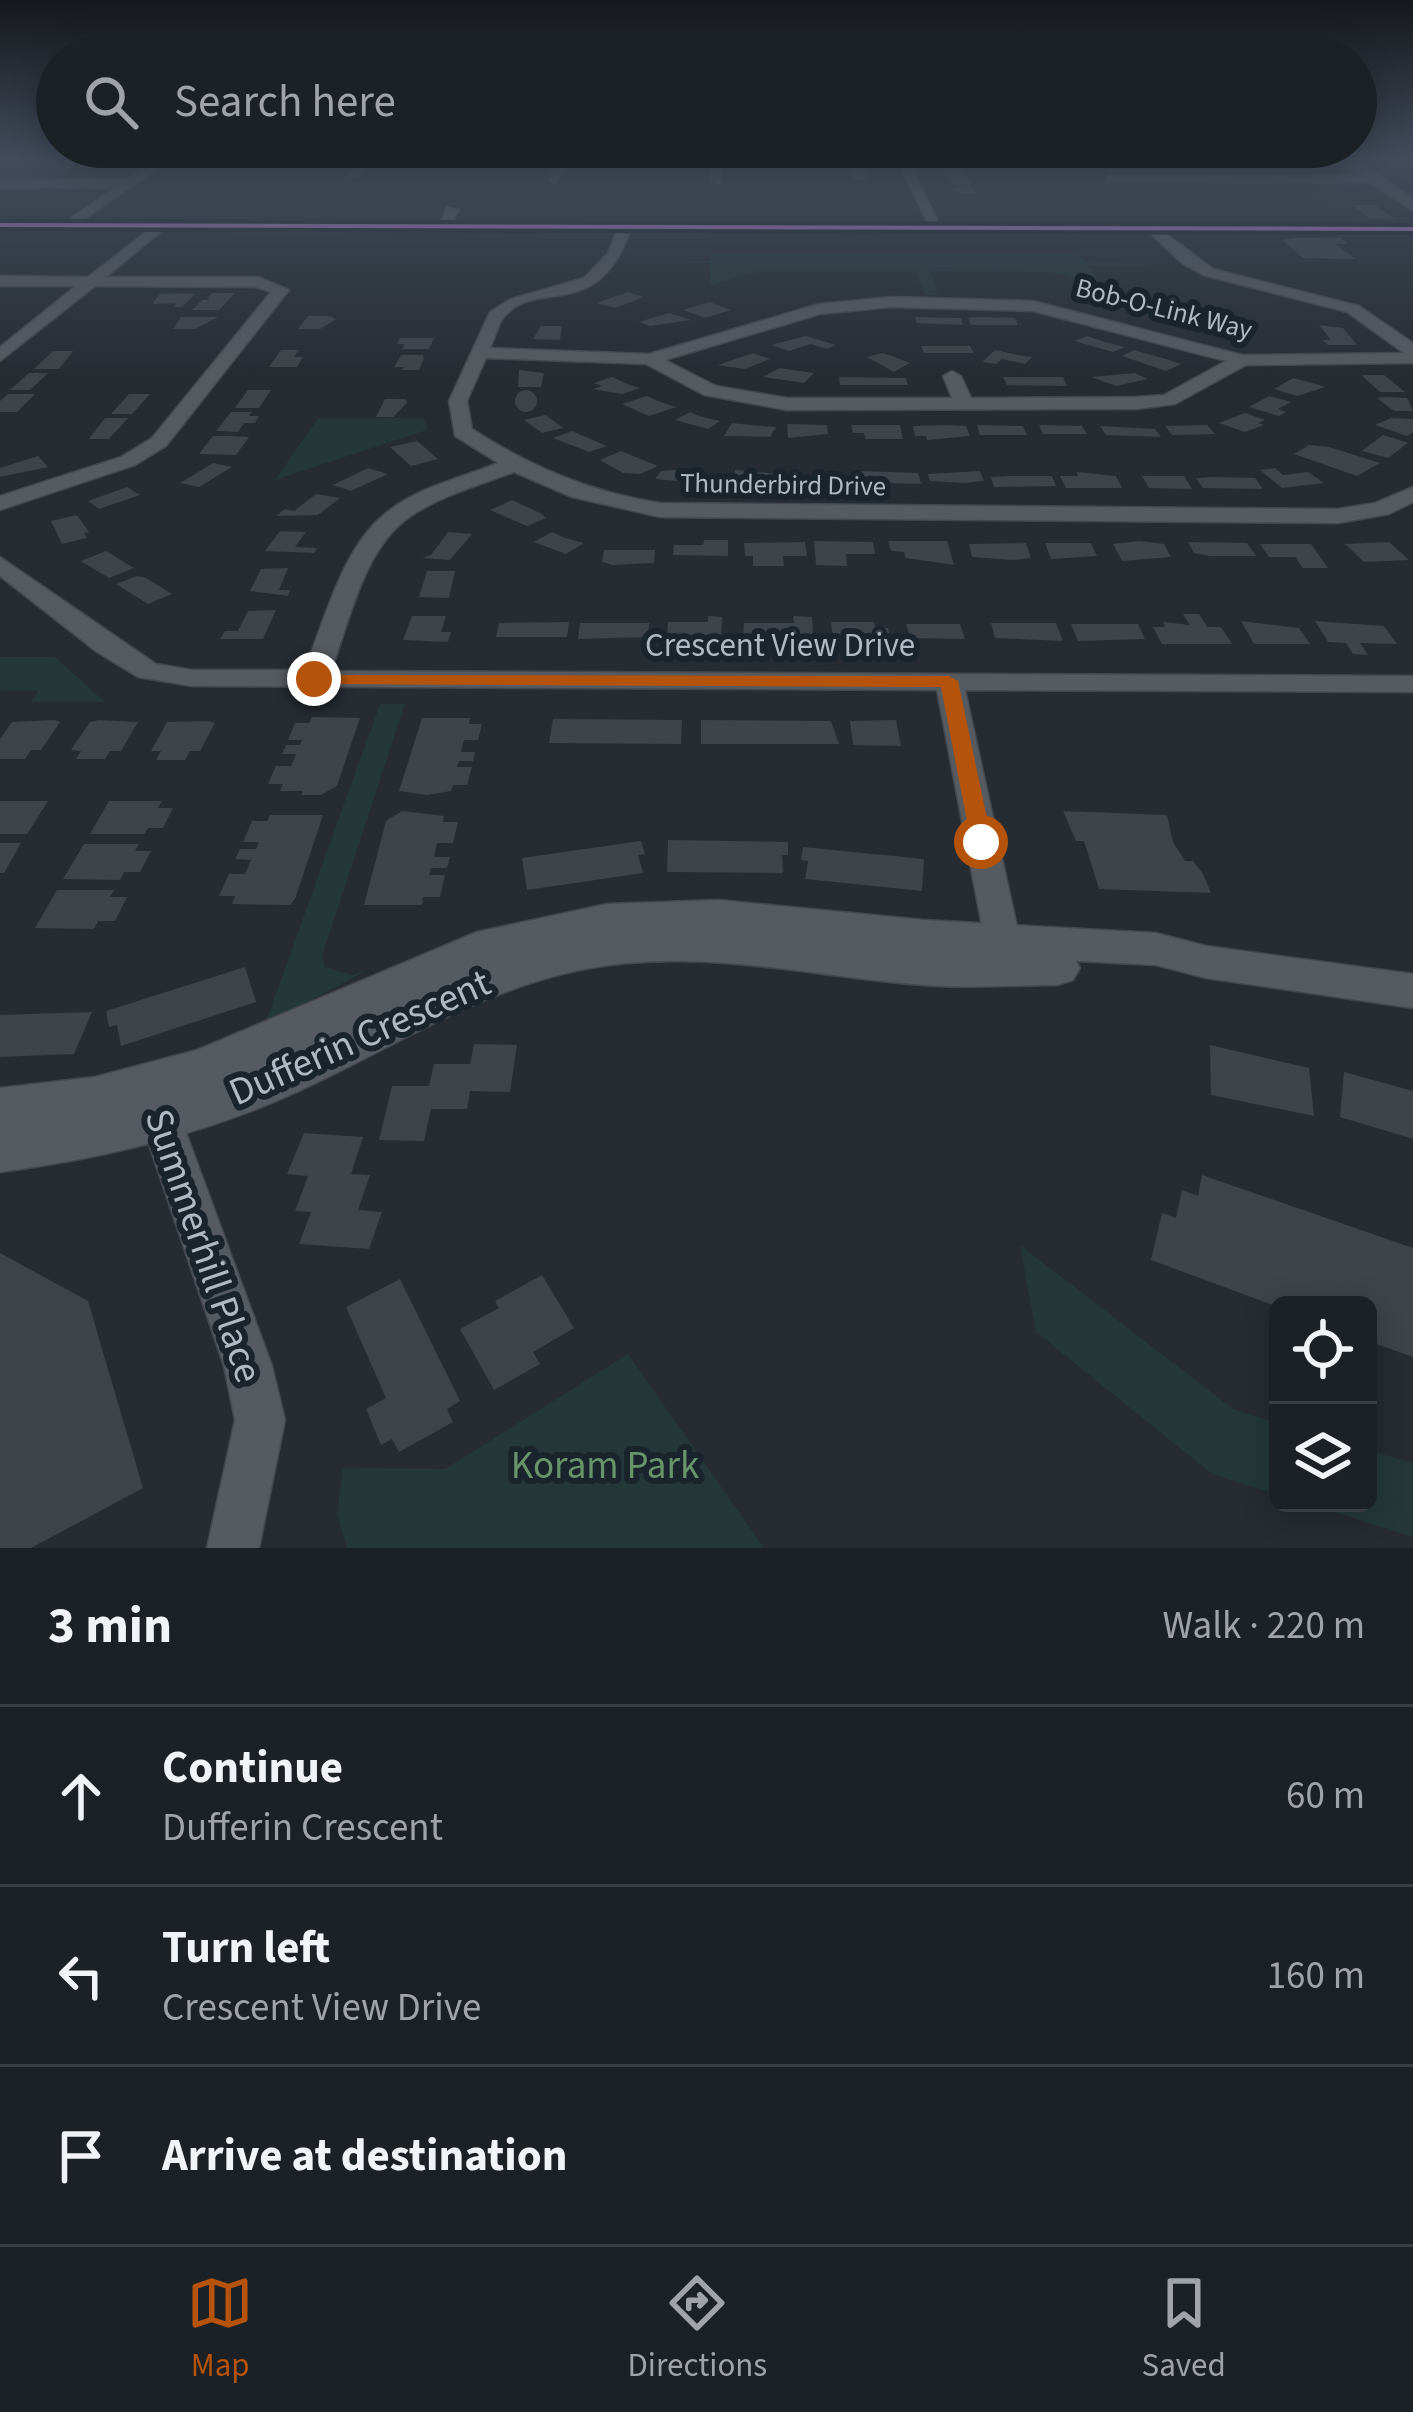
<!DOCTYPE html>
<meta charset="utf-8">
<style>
:root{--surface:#1c2126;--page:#292e32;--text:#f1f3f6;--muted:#a0a3a7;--line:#3a3e43;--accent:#b45309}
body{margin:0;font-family:"Source Sans 3",sans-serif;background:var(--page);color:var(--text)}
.controls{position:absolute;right:36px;bottom:36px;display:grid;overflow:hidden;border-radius:18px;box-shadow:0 6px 30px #0003}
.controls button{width:108px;height:108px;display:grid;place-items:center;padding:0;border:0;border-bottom:3px solid var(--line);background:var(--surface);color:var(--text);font:60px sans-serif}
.stop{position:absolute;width:36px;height:36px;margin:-27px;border:9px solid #b45309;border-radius:50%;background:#fff}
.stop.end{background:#b45309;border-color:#fff;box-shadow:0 3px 12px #0008}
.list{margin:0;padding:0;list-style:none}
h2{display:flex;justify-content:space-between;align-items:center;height:156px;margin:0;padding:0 48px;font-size:51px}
h2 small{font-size:39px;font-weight:400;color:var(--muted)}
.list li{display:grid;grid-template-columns:78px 1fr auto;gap:36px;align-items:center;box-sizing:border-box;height:180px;padding:0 48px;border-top:3px solid var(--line)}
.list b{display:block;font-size:45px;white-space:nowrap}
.list p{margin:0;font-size:39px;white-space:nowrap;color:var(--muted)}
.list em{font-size:39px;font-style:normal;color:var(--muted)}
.icon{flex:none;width:66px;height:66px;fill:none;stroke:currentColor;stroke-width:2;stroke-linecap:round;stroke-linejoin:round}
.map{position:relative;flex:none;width:1413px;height:1548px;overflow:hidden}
.search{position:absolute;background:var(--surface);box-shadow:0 6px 30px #0003;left:36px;right:36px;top:36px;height:132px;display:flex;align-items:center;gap:30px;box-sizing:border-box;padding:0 42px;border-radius:66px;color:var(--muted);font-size:45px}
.sheet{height:696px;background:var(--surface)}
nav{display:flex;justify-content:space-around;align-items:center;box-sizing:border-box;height:168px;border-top:3px solid var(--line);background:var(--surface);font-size:33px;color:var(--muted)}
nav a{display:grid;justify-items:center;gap:6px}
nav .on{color:var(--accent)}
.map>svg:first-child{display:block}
.green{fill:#243838}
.building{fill:#3e4449}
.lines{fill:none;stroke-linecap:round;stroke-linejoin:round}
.minor-casing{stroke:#44484d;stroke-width:3}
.tertiary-casing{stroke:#44484d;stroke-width:3}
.minor{fill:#565b61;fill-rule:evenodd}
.tertiary{fill:#565b61;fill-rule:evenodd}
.bus-1-casing{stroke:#1a242c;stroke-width:9}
.bus-1{fill:#c483df;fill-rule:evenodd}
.route{fill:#b45309}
.labels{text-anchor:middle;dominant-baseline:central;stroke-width:12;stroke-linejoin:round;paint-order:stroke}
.far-street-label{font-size:27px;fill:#afbac4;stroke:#1a242c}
.street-label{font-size:33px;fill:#afbac4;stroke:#1a242c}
.near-street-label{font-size:39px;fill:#afbac4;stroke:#1a242c}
.near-park-label{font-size:39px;fill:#67946b;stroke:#1a242c}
</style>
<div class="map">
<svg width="1413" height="1548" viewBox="0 0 1413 1548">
<rect width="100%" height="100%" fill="#262c32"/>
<g class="green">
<path d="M711,254H1079L1086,262L1162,265H1088L1101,284L1051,272L930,271L939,295H925L915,271H760L710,286V263H636L710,261Z"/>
<path d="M318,418H424L427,430L275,480Z"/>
<path d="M0,657H55L105,702H31L38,691L0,690Z"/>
<path d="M380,704H405L322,956L325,967L352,975L368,970L265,1024Z"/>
<path d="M1020,1245L1233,1409L1278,1423V1495L1212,1474L1036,1332Z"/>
<path d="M628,1354L764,1548H347L337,1515L343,1468L445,1469Z"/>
<path d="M1368,1450L1413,1463V1537L1305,1503H1368Z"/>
</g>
<g class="building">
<path d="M944,159L960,163L976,194L955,192L952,187H960L949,182L947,177H954L944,173L941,168H949Z"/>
<path d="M846,160H862L868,180H853Z"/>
<path d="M1351,205H1375L1395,219H1370Z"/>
<path d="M1295,238H1341L1348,244H1336L1355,259L1303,258L1282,240Z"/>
<path d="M628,292L644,297L615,308L596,303Z"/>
<path d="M176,293L195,294L182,307H173L177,303L152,304L160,294Z"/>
<path d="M212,293H235L219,310H192L202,300H210L207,298Z"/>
<path d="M709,302L731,310L705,318L683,310Z"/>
<path d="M669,313L691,320L650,326L639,322Z"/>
<path d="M308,316H329L336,319L320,329H298Z"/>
<path d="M181,317H218L195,329H173Z"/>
<path d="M915,317L961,318L963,325L917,323Z"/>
<path d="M981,317L1015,318L1018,325H971L968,318Z"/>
<path d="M1202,323L1236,332L1248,337L1238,342L1192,328Z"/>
<path d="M1319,325L1343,328L1357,345H1328L1322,340H1331Z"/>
<path d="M541,326H562L560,340L533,339Z"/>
<path d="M806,336L836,345L827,349L811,344L789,351L771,345Z"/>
<path d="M1087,336L1105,342L1125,347L1113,352L1074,341Z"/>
<path d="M400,338H434L429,349H402L405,344H397Z"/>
<path d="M921,346H970L974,353H924Z"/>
<path d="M281,350H299L294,357H303L297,367H269Z"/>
<path d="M995,350L1018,355L1032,357L1025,364L1002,359L996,364L982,362Z"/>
<path d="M1134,350L1169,360L1181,364L1166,371L1122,356Z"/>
<path d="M53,351H73L59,369H34Z"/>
<path d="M753,353L770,359L745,369L718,365Z"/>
<path d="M882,353L895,357L910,363L894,372L867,357Z"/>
<path d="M401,355H423L424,359L419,370H402L404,367H394Z"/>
<path d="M779,368L814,373L804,383L763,377Z"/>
<path d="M519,370L544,373L541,387H518Z"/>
<path d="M29,373H48L30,390H10Z"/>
<path d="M1135,373L1148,379L1116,386L1091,377Z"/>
<path d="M1361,375H1384L1405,392H1380Z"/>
<path d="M612,377L630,385L640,388L622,394L593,389L602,386L594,383Z"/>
<path d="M839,377L906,378L908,385H840Z"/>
<path d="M1003,377H1063L1067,386L1007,385Z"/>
<path d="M1293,378L1316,384L1325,387L1297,396L1274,389Z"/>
<path d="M248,390H271L259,408H235Z"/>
<circle cx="526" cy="401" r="11"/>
<path d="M8,394H35L17,412H0V401Z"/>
<path d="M129,394H150L132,414H111Z"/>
<path d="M647,396L660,402L677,407L649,416L622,404Z"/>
<path d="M1269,396L1291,402L1278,409L1286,412L1279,416L1249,407Z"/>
<path d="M1385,397L1407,398L1413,411H1394L1377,398Z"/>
<path d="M385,399H406L407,403L393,417H376Z"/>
<path d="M231,412H252L249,416H259L255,423H244L238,432L216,431Z"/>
<path d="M690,412L699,416L720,421L708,429L675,420Z"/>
<path d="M1245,413L1265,420L1258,423L1264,425L1245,432L1219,423Z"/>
<path d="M545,415L558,424L563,428L542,433L524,420Z"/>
<path d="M105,418H128L109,439H89Z"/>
<path d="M1391,418L1413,419V432L1407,436L1375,425Z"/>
<path d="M732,423L750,425L776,427L770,437L724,436Z"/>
<path d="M787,424L827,425L828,434L788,438Z"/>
<path d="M851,425H900L903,439H865L864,433H853Z"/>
<path d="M947,425L966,426L970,436L927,440L926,436H915L913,426Z"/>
<path d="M977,425L1023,426L1027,435H980Z"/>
<path d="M1039,425L1082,426L1087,434H1043Z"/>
<path d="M1207,425L1215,434L1172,435L1165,426Z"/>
<path d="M1100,426L1155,429L1161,437L1106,435Z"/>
<path d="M572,431L607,446L589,452L553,438Z"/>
<path d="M1383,435L1396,439L1408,443L1388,458L1362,451Z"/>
<path d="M213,436H230L249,437L236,455L199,454Z"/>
<path d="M417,441L438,459L411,466L390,447Z"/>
<path d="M1309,445L1329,447L1380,463L1357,476L1294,454Z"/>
<path d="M621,451L658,466L640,474L623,473L600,460Z"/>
<path d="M38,456L48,467L0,477V468Z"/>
<path d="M213,463L232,467L199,487L180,483Z"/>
<path d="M368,468L388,474L351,491L333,485Z"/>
<path d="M1275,468L1283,475L1308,472L1324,483L1282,488L1260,470Z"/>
<path d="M673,470L714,474L708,484L655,479L661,471Z"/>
<path d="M735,470L779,474L778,486L734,485Z"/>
<path d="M861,471L918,473L921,484L864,482Z"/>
<path d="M980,471L984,481L964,483L930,481L928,474Z"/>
<path d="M1077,472L1116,476L1122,488H1066L1060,476H1078Z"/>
<path d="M792,476H835L837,486L793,487Z"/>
<path d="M1009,476H1052L1056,486L994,487L991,477Z"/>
<path d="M1142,476H1184L1192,489L1149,488Z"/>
<path d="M1214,477L1255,478L1263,489L1203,488L1196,478Z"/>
<path d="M127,487L140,495L99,509L88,501Z"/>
<path d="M316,494L340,498L318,515L276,516L285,509L294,511Z"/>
<path d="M512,500L540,513L546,518L527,526L490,510Z"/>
<path d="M77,515L89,532L84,533L87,538L62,544L51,521Z"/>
<path d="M280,531L306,532L295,547L317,548L314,553L265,551Z"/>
<path d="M448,532L472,534L450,560L422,558L431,555Z"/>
<path d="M552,532L565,538L584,543L566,554L534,542Z"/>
<path d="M704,540H728V556L673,555L674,545H703Z"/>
<path d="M814,541L873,542L875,554H846L847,566L816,565Z"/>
<path d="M888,541H947L954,565L906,558L904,552L891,551Z"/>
<path d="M1139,541L1164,544L1171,557L1122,561L1113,544Z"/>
<path d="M805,542L807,556H783L784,566H753V556H745L744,543Z"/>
<path d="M1188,542L1247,543L1256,556H1209L1194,553Z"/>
<path d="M1389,542L1409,560L1364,562L1345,544Z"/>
<path d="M1026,543L1031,558L1013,560L972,557L969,544Z"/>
<path d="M1045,543H1091L1097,556L1051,559Z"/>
<path d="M1260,544H1311L1328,568H1303L1295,557H1269Z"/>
<path d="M604,550H655L654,563L613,565L602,562Z"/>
<path d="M106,551L127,564L134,568L109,578L81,561Z"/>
<path d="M288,568L279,590H290L288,596L250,591L261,569Z"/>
<path d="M427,571H455L449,598L419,597Z"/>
<path d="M137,576L146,578L172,594L148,604L116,584Z"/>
<path d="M276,610L263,639H220L225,631H238L248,611Z"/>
<path d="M1183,614H1199L1207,627H1221L1232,644H1162L1153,627H1165L1163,622L1190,625Z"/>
<path d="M412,616H446L441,632H451L448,642L403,640Z"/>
<path d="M708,616L722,617L721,637L667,639L668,622H708Z"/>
<path d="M793,616L812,617L813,639L743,640L744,623H794Z"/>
<path d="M1241,621L1299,628L1310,644H1254Z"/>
<path d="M1315,621L1384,626L1397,644L1360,643L1368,655L1353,654L1346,643L1328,642Z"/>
<path d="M569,622L567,637H496L499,623Z"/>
<path d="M831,622H874L875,628H888L891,641L833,638Z"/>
<path d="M580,623H649L648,637L578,639Z"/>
<path d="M991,623H1056L1063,641L995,638Z"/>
<path d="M906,624H960L965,639L910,638Z"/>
<path d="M1071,624H1138L1145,639L1078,641Z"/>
<path d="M312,717L360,718L337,786L321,795H301L303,791H280L283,784H268L276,766H291L296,754H282L286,745H300L302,740H288L295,723H309Z"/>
<path d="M422,718H470L469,724H482L478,740H464L461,752H475L473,761H459L457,767H472L467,785H453L451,791L427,795L399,791Z"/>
<path d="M553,719L682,720L681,744L549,743Z"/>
<path d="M54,720L60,722L41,750H31L25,759H0V739L12,722Z"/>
<path d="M701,720L831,721L839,744H701Z"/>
<path d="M850,721L896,720L901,746L853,745Z"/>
<path d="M90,722L99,720L138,722L121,751H110L105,759H76L81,751L71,750Z"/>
<path d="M167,722L208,721L215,723L200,751H190L185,760H156L161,751H151Z"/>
<path d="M0,801H48L27,834H0Z"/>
<path d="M109,801H162L158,808H173L163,828H148L144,834H90Z"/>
<path d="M402,811L444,816L443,822H458L453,843H437L434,857H450L447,868H431L429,875H445L440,897H423L422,905H364L386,821Z"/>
<path d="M1063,811L1167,815L1173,842L1185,861H1193L1203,874L1211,893L1099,889L1084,841H1076Z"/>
<path d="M270,815H323L295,899L290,905L232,904L235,896H219L229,874H245L251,860L235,859L240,849H256L259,842H243L252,821H267Z"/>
<path d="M668,840L788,842V855H782L783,873L667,872Z"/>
<path d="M641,841L645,854L638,855L643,873L527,890L522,858Z"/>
<path d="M0,843H21L4,873H0Z"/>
<path d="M84,844H139L135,851H151L140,872H124L120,880L63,879Z"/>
<path d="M803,847L924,859L922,891L805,879L808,861L801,860Z"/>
<path d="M57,890H114L110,897H127L115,921H98L94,929L35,928Z"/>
<path d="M245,967L256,1002L121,1046L117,1025L109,1027L106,1011Z"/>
<path d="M92,1012L74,1054L0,1057V1015Z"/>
<path d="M474,1044L517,1045L510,1092L470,1091L467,1109H431L424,1141L379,1140L392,1086H429L434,1064H470Z"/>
<path d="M1210,1045L1309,1068L1314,1116L1211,1095Z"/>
<path d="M1344,1072L1413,1091V1139L1340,1117Z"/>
<path d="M304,1133L363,1137L351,1174L370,1175L358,1210L382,1212L369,1249L299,1244L311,1212L295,1211L308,1176L287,1174Z"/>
<path d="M1202,1175L1413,1248V1357L1368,1341V1305L1278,1307L1151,1260L1162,1213L1176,1218L1182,1190L1198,1196Z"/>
<path d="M0,1253L88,1301L143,1488L31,1548H0Z"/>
<path d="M542,1275L574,1328L533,1352L540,1364L494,1390L460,1329L499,1308L495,1301Z"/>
<path d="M400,1279L460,1401L447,1409L453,1422L399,1452L392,1439L381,1445L366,1409L386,1398L346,1307Z"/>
</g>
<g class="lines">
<defs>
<g id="minor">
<path d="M157,159H171L70,229L65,222L115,188H0V180H126Z"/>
<path d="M360,159H373L358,176H350Z"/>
<path d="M558,159H570L555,184L549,180Z"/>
<path d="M711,159H723L720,184L710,181Z"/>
<path d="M897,159H909L941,229L929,226Z"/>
<path d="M1108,175H1372L1378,179L1372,183L1104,182Z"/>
<path d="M447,207L459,210L448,229H438Z"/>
<path d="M159,222L164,229L106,277H258L289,290L166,446L135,465L0,510V496L121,457L152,438L271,292L256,287L95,286L0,361V347L76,286H0V276L88,277Z"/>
<path d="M620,223L632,226C598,329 534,273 501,321C497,329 494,340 490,348L649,354L819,304L891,297L1033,301L1242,355L1404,353L1347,312L1203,275L1183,264L1147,230L1152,223L1213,269L1359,306L1413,343V363L1246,365L1175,404L1137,409L787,410L704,395L646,364L486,358L467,401L472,429C531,467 590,492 660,503L1338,509L1375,503L1413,487V502L1389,514L1338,523L660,517L572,497L514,472C480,485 442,495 411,516C364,547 350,620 331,671L1413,676V692L965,690L1025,963L1020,972L1007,976L994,972L989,963L937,690L192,686L138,677L97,652L0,576V557L156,664L192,670H304C326,619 341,549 386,513C418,487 461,478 498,463L455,436L449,401L490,312L511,299L584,278L608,253ZM891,307L1033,311L1226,361L1164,395L1137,397L971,398L961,376L952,371L943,376L952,398H787L716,386L665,360L820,314Z"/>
<path d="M154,1084L168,1089L174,1100L272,1366L285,1420L259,1548H207L235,1420L224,1366L134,1100L140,1089Z"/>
</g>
<g id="tertiary">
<path d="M1335,159H1353L1413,198V211Z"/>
<path d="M0,220L1413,224V234L0,230Z"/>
<path d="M719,900L924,920L1156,933L1206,946L1413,974V1008L1206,978L1156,965L1076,961L1080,968L1073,980L1057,985C1018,985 977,988 938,986C815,979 698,944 575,971C475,993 390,1049 299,1091C203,1135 104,1158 0,1172V1088L95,1077L197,1050L477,932L607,904Z"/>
</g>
</defs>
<use href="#minor" class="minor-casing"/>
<use href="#tertiary" class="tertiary-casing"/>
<use href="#minor" class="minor"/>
<use href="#tertiary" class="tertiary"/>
<defs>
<path id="bus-1" d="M0,223L1413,227V231L0,227Z"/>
</defs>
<use href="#bus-1" class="bus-1-casing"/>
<use href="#bus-1" class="bus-1"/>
</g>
<linearGradient id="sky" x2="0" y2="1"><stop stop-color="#15181c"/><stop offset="0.42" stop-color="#414b5a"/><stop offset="1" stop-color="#414b5a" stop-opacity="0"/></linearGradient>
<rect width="1413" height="376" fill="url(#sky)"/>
<path class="route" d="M308,675L949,676L958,681L992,842L981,849L971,842L941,687L314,684L308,683Z"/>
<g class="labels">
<g class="far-street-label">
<text transform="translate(1164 309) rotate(14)">Bob-O-Link Way</text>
<text transform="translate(783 485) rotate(1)">Thunderbird Drive</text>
</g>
<g class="street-label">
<text x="780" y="645">Crescent View Drive</text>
</g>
<g class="near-street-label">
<text transform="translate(360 1038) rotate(-24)">Dufferin Crescent</text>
<text transform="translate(203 1246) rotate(71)">Summerhill Place</text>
</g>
<g class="near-park-label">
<text x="605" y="1466">Koram Park</text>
</g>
</g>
</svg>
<div class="controls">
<button><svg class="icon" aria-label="locate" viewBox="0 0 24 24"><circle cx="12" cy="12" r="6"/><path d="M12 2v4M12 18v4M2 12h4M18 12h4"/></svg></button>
<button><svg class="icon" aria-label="layers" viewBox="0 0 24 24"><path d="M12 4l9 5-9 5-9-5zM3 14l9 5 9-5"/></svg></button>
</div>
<div class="stop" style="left:981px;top:842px"></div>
<div class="stop end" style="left:314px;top:679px"></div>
<div class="search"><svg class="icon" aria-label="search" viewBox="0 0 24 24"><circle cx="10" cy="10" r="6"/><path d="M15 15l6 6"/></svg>Search here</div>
</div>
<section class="sheet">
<h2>3 min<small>Walk · 220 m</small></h2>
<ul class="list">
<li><svg class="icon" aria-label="ahead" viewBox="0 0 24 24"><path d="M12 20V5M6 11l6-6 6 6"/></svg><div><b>Continue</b><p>Dufferin Crescent</p></div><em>60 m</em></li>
<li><svg class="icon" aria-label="left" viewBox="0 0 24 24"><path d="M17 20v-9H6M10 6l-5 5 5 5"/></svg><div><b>Turn left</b><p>Crescent View Drive</p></div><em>160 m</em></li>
<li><svg class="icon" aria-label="arrive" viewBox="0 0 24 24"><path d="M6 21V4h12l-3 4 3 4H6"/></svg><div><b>Arrive at destination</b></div></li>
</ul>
</section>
<nav>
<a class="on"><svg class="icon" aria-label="map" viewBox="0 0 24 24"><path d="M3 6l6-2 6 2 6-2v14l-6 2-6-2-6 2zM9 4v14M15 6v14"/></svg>Map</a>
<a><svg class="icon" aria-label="directions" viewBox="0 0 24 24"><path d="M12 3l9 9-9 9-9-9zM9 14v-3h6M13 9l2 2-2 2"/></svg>Directions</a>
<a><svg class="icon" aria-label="saved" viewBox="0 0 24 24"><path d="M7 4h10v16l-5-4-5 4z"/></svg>Saved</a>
</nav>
